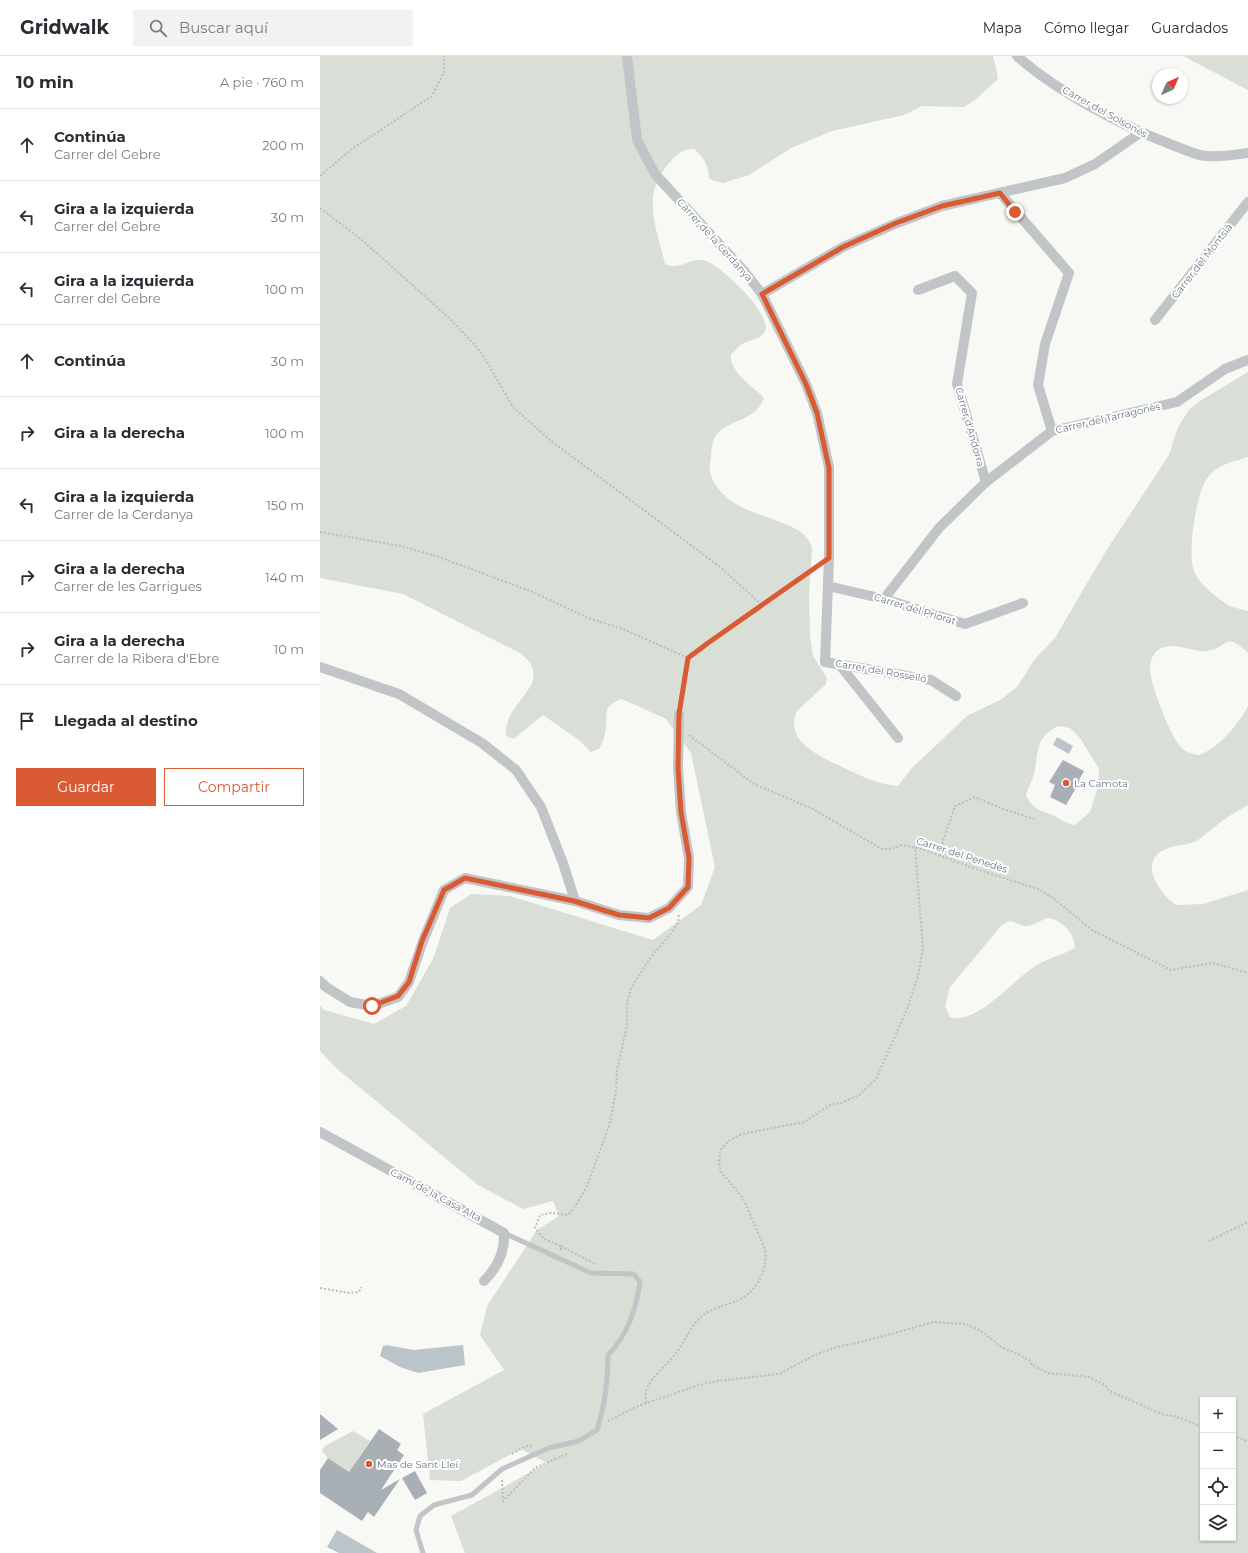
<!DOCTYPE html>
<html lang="es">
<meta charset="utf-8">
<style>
:root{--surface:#fff;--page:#f2f2f3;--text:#2b2b33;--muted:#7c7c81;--line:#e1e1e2;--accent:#d95a33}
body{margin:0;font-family:Montserrat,sans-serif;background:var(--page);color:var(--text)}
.controls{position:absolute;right:12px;bottom:12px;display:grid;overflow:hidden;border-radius:0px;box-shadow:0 1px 3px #0004}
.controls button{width:36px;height:36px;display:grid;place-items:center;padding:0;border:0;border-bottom:1px solid var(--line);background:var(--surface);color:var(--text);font:20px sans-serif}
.compass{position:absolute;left:832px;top:12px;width:36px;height:36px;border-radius:50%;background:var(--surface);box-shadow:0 1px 3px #0004;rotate:44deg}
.stop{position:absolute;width:12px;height:12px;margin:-9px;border:3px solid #d95a33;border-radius:50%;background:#fff}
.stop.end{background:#d95a33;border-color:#fff;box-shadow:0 1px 4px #0008}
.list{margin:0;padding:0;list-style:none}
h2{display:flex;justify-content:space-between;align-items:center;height:52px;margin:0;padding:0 16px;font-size:17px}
h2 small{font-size:13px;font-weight:400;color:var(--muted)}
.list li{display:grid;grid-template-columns:26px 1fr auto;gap:12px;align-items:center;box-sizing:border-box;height:72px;padding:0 16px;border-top:1px solid var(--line)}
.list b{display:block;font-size:15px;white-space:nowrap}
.list p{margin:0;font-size:13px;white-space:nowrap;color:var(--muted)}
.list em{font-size:13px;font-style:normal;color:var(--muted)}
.actions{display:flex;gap:8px;padding:12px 16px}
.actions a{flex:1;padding:9px 0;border:1px solid var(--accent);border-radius:0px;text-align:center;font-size:14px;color:var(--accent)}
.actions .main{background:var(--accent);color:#fff}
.icon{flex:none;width:22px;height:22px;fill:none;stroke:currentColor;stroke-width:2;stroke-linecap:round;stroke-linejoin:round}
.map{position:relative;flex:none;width:928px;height:1497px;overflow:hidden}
header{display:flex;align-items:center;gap:24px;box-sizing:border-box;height:56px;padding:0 20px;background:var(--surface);border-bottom:1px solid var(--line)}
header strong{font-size:19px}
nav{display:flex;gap:22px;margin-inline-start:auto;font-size:14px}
.search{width:280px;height:36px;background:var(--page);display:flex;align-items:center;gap:10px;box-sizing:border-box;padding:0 14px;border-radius:0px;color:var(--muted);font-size:15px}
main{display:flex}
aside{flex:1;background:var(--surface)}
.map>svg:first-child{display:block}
.green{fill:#d9ded6;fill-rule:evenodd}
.water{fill:#bac4c9}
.building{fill:#a8b0b5}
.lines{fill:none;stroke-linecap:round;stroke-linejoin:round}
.path{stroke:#bbbec0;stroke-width:2;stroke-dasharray:2 2;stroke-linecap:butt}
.service{stroke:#c1c5c8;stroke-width:5}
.minor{stroke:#c1c5c8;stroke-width:10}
.route{stroke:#d95a33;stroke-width:5}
.poi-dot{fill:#d95a33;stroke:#fff;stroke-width:1.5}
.labels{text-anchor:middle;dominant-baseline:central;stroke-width:4;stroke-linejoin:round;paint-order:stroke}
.street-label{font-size:10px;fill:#687884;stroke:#fff}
.poi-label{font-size:10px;fill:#687884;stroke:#fff;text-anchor:start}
</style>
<header>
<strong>Gridwalk</strong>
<div class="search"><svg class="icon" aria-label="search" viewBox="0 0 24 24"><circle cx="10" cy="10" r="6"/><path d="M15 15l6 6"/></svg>Buscar aquí</div>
<nav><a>Mapa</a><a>Cómo llegar</a><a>Guardados</a></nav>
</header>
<main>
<aside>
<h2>10 min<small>A pie · 760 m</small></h2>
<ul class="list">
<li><svg class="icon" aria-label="ahead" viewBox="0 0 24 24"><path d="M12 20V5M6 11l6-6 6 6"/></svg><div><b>Continúa</b><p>Carrer del Gebre</p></div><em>200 m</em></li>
<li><svg class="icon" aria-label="left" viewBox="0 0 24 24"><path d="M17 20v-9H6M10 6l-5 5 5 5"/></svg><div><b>Gira a la izquierda</b><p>Carrer del Gebre</p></div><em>30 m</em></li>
<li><svg class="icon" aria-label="left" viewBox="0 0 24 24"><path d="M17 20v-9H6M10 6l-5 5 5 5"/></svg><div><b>Gira a la izquierda</b><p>Carrer del Gebre</p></div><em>100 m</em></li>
<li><svg class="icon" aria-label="ahead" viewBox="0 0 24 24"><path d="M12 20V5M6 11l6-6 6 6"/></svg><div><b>Continúa</b></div><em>30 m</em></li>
<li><svg class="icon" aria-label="right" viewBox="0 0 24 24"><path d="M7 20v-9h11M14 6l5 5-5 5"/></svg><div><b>Gira a la derecha</b></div><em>100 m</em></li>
<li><svg class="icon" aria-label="left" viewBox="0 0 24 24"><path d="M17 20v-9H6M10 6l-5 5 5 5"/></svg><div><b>Gira a la izquierda</b><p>Carrer de la Cerdanya</p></div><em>150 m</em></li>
<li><svg class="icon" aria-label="right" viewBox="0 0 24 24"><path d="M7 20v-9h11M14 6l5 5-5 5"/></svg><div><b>Gira a la derecha</b><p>Carrer de les Garrigues</p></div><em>140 m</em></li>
<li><svg class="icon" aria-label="right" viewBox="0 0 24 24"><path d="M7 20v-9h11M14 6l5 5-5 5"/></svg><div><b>Gira a la derecha</b><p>Carrer de la Ribera d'Ebre</p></div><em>10 m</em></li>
<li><svg class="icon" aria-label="arrive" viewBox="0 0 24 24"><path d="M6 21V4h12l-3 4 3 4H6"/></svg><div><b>Llegada al destino</b></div></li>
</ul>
<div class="actions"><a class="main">Guardar</a><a>Compartir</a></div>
</aside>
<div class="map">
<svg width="928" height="1497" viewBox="0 0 928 1497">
<rect width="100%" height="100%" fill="#f8f8f5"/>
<g class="green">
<path d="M0,0H673L676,11L678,23L655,44L644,51L602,50L584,59L512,75L471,92L429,119L403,127L389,123C389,111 384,101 374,93C363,93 358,97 351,105C320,137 336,170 345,208C360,215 369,202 383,204C399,207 453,259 445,275C441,284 429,284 422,288C418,291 414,295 411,299C409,316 433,330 444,342C435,368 404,362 394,383C392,389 391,396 391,401C389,411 389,419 395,428C417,466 484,459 492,492L489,538L490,581L493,600L507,622L506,628L477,655C463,685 501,701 522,711C539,719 559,729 578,730L592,712L647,660L682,643L698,630L714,604L735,582L786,495L849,399L858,371L869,354L880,345L928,316V401C913,406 898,408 888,421C876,435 866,501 875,518C881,529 897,542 908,549C914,552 922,553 928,555V597C904,574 910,592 886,595C869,596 853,584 838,594C832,598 830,607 830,613C830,628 850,679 860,690C865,696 871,698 879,699C899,692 918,669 928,650V749C919,754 910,759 902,765C894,771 886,778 878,784C867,790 856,788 846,793C817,805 839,837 856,849L883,848L928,834V1497H145L131,1460L227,1407L201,1393L141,1425L110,1424L103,1358L184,1314L160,1279L167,1250L217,1174L239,1160L233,1145L203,1153L158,1129L16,1012L0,995V949L4,954L54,968L86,950L113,903L130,852L151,838L190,840L333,884L381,849L395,811L371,697L346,663L302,643C285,649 287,653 286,669C286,678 283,686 279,693L271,696L259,684L223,659L194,683L186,680C183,650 222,634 212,611C210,605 204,601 200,597L83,538L0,522ZM738,670L750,672L760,682L779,713L778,731L770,756L755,769C746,768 741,763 732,759C720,754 711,752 706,739C708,732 712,725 714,718C719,697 714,682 738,670ZM729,862C743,865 755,878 755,892C742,899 727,902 714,911C693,924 656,970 630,961L625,950L630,931L681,870C693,861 693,867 704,870C713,871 721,863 729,862ZM883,1344H913V1482H883Z"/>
<path d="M862,0H928V34L865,1Z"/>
<path d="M33,1375L50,1385L29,1416L8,1402L2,1394L5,1390Z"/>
</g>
<g class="water">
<path d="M737,681L753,690L749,698L733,689Z"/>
<path d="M66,1289L94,1294L143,1289L145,1309L98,1317L80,1311L60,1300L63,1290Z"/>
<path d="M17,1474L57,1497H19L7,1491Z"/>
</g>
<g class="building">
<path d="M743,704L764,715L759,724L760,725L746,749L730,741L735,729L729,726Z"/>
<path d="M0,1358L18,1373L0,1384Z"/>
<path d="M59,1373L81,1388L77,1394L84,1399L61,1434L80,1423L54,1461L48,1456L42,1465L0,1437V1414L8,1402L29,1416Z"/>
<path d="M95,1415L107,1437L95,1444L82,1422Z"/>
</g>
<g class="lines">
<g class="path">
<path d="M0,120L32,93L112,40L124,16V0"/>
<path d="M0,152L43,185L127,260L155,289L166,304L193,351L231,385L399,510L442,549"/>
<path d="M0,476L81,490L116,500L213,536L268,562L303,573L368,602"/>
<path d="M360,649C362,636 363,608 371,599L497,510"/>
<path d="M369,679L434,728L493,753L562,793H571L582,789L602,793L656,813L718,833L733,842L772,874L851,914L893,907L928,917"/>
<path d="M620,800L623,785L635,750L655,741L683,753L714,763"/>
<path d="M889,1185L928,1166"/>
<path d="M241,1190L275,1208"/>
<path d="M241,1194V1190L224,1183L215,1172L220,1159L231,1157L248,1159L258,1146L267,1130L289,1070L296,1036L297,1014L307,970V948L311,932L331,901L352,876L358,866L359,858"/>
<path d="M0,1232L29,1237L39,1236L41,1231"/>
<path d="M326,1347C326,1344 325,1338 326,1335C331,1320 347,1310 356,1297C365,1286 371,1269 382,1260C394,1250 411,1249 424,1241C439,1231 448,1211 445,1193L423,1142L401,1116L399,1107L400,1094L410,1084L422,1078L484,1066L512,1048L521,1047L539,1039L556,1023L588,951L598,920L603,892L595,791"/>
<path d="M288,1365L318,1350L379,1329L397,1325L459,1318L495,1299L517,1291L553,1283L614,1266L645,1268L660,1274L681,1291L700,1299L710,1305L712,1309L728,1317L769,1321L785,1329L789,1335L844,1359L854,1360L883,1371"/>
<path d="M913,1380L928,1385"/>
<path d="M192,1398L204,1391L213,1389"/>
<path d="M182,1424L183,1445L215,1412L249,1397"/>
</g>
<path class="service" d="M103,1497L96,1474L100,1460L114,1449L152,1439L182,1413L229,1392L259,1385L277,1374C285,1350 288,1325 288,1299C308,1278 316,1254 320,1226L314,1218L271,1217L184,1177"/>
<g class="minor">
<path d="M307,0L317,84L335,118L424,215L442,238L486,328L497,357L509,411V502L505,606L611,624L636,640"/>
<path d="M697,0C736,35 802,70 850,88C860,92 870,96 879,99C896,102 912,99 928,97"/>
<path d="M680,137L749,217L725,288L718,329L732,375"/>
<path d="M598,234L635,220L652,237L637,328L666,426"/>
<path d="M442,238L523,191L577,167L622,150L745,122L775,108L820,77"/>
<path d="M835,264L928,146"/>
<path d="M508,530L564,543L645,568L703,547"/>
<path d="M564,543L619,472L666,426L732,375L857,346L905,313L928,304"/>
<path d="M519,608L578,682"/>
<path d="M0,611L79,638L162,687L196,714L221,751L243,807L255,845"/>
<path d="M0,925L6,931L30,946L52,950L78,941L89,926L103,885L124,834L145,822L255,845L299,859L329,862L349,852L368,831L369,802L361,756L358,712L359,658"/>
<path d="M0,1076L184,1177C185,1196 178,1211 164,1225"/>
</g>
</g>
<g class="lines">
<path class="route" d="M52,950L78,940L89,926L102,885L124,834L145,822L254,845L299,859L329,862L349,852L368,831L369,802L361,756L358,712L359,658L368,602L388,587L509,502V412L497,357L486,328L442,238L523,191L576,167L622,150L680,137L695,156"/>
</g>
<g class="poi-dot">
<circle cx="746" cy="727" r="4"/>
<circle cx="49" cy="1408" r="4"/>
</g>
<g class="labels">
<g class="street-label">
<text transform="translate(785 56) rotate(29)">Carrer del Solsonés</text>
<text transform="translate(395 184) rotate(48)">Carrer de la Cerdanya</text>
<text transform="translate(882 205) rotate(-52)">Carrer del Montsià</text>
<text transform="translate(788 362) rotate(-13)">Carrer del Tarragonès</text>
<text transform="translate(650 371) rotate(74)">Carrer d'Andorra</text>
<text transform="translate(595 553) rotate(17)">Carrer del Priorat</text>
<text transform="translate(561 615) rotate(10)">Carrer del Rosselló</text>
<text transform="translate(642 799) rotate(18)">Carrer del Penedès</text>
<text transform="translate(116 1139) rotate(28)">Camí de la Casa Alta</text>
</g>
<g class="poi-label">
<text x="754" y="727">La Camota</text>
<text x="57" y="1408">Mas de Sant Lleí</text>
</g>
</g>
</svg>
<div class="controls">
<button>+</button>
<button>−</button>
<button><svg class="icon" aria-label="locate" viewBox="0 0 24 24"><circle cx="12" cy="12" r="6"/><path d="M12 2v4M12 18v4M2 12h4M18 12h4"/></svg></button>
<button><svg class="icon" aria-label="layers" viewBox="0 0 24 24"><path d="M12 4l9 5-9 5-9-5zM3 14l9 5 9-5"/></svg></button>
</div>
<svg class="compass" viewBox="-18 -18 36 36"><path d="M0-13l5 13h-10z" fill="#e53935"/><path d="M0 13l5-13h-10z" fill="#7c7c81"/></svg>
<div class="stop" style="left:52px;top:950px"></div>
<div class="stop end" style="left:695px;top:156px"></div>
</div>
</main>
